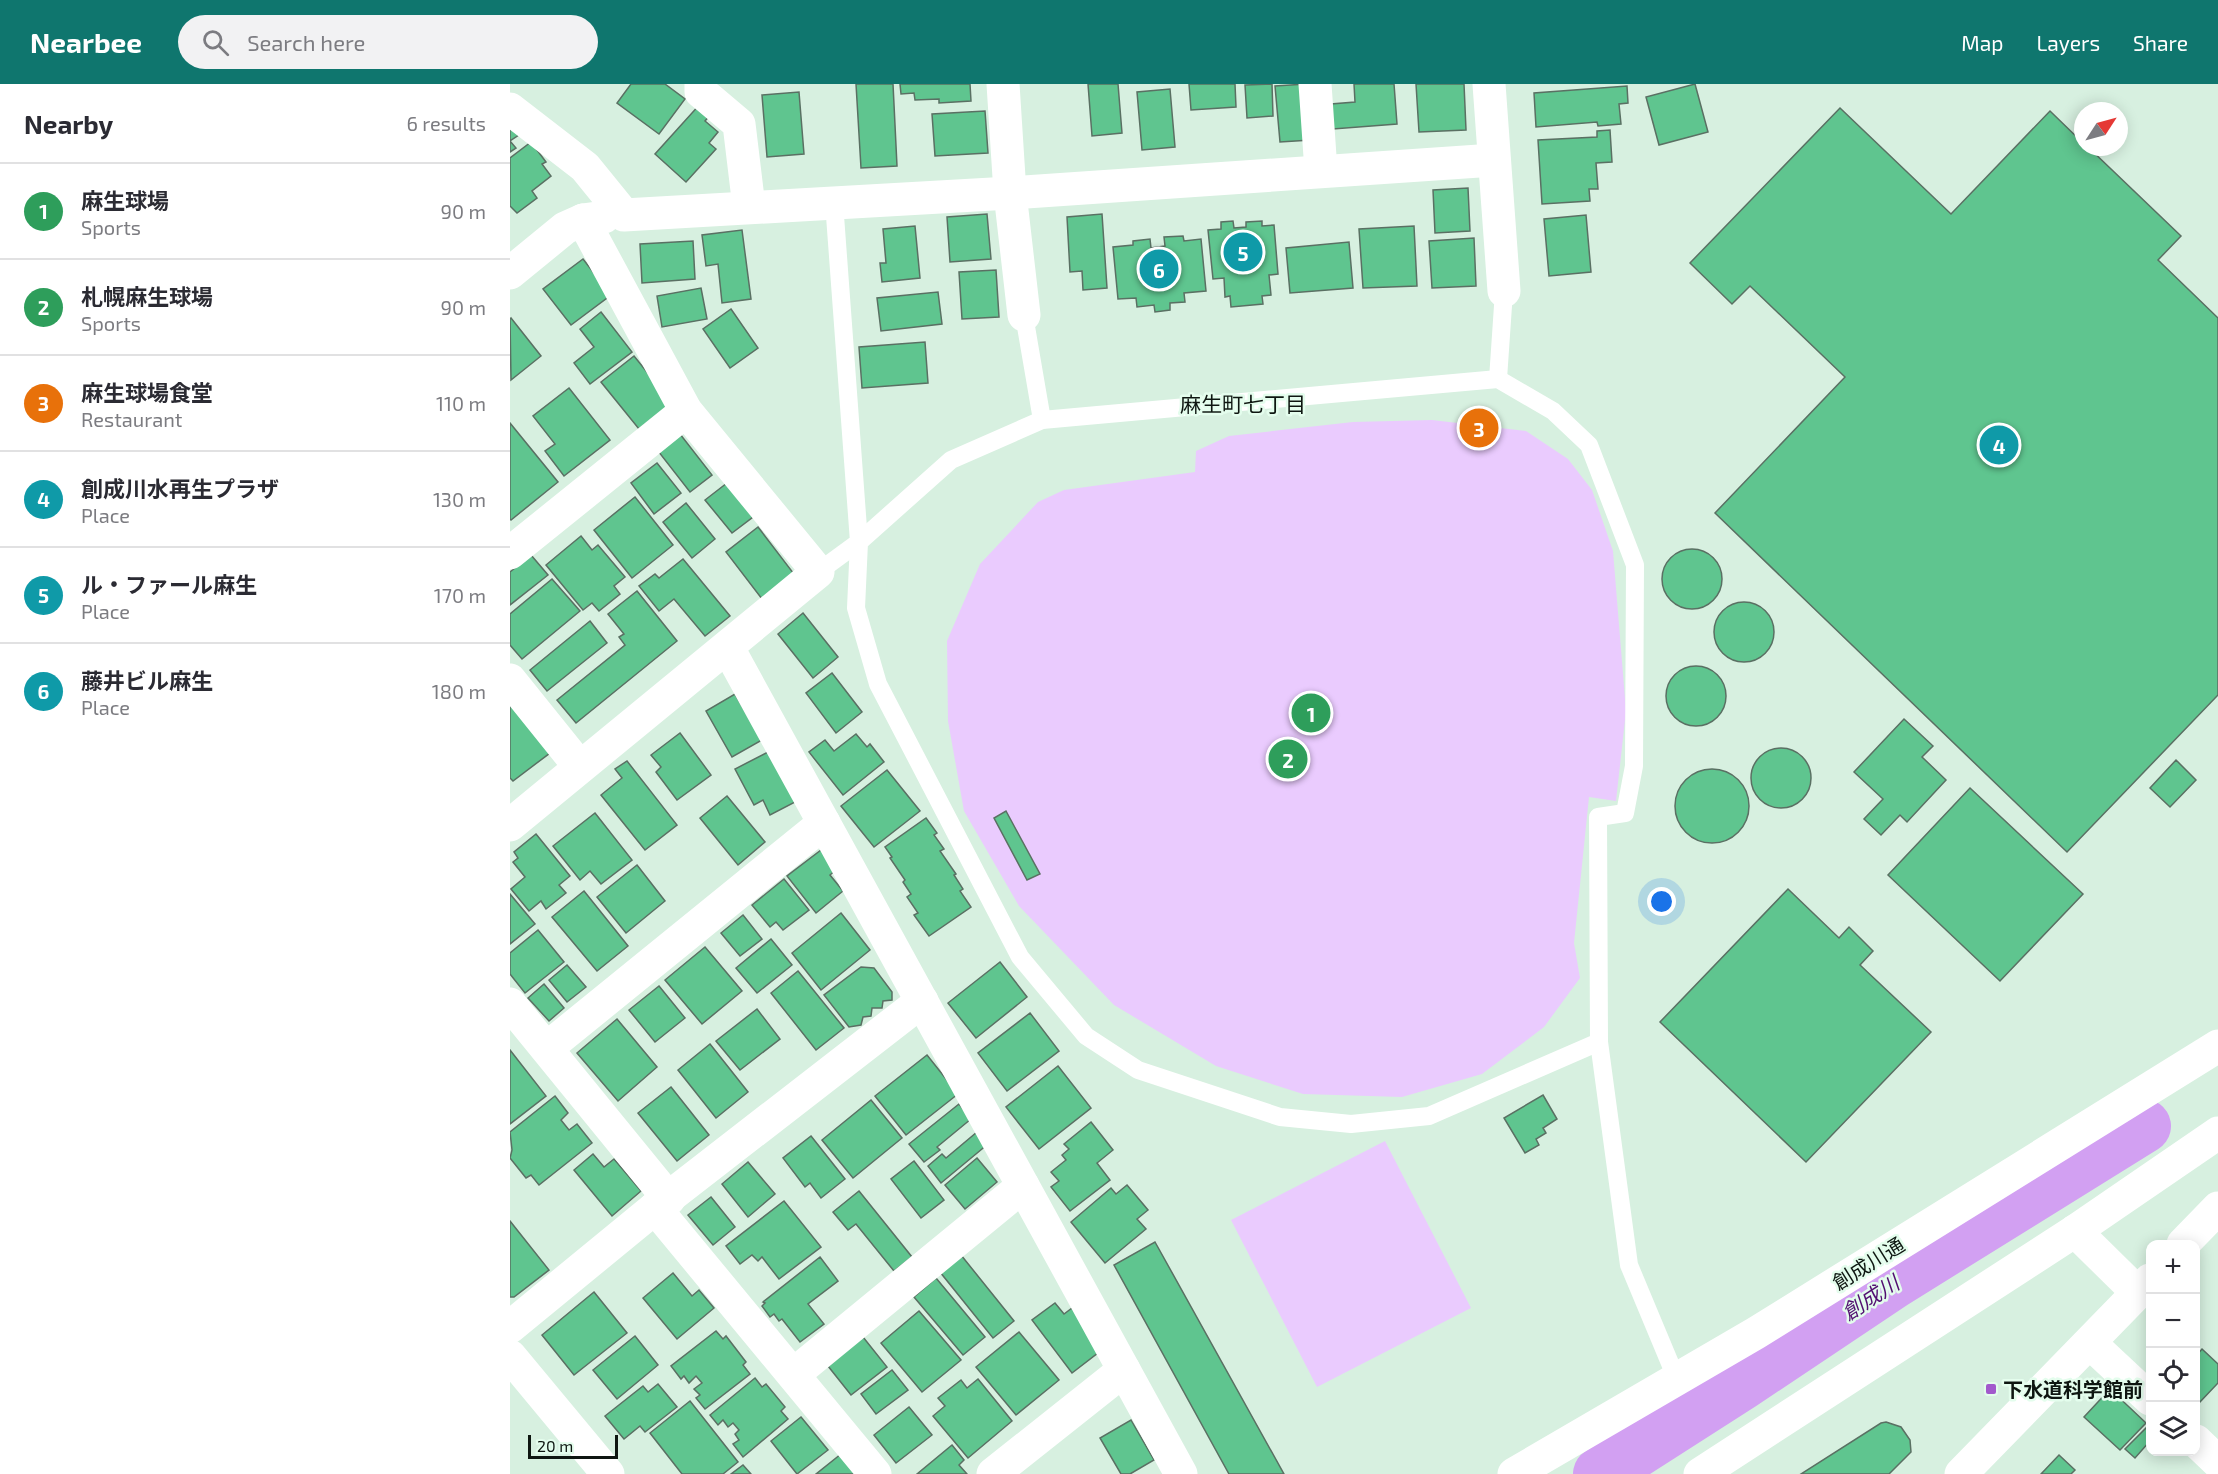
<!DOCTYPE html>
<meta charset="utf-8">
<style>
:root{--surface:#fff;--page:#f2f2f3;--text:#2b2b33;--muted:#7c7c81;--line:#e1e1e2;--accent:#0f766e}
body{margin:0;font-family:"Exo 2","Noto Sans JP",sans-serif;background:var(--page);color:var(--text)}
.controls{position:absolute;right:18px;bottom:18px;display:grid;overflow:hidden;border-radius:12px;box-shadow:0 3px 15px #0003}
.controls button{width:54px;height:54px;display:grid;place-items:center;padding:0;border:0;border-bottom:2px solid var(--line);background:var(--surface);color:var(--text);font:30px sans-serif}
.compass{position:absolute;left:1564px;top:18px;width:54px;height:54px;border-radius:50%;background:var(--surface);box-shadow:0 3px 15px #0003;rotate:54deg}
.scale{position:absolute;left:18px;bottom:15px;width:90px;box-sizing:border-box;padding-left:6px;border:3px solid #0e1611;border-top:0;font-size:16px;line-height:21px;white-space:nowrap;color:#0e1611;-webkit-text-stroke:4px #e4fded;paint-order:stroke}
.you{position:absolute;left:1152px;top:818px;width:21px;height:21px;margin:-15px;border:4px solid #fff;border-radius:50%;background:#1a73e8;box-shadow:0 0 0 9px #1a73e833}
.badge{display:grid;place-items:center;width:39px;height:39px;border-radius:50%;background:var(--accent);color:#fff;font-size:20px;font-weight:700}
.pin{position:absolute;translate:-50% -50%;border:3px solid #fff;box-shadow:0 2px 6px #0006}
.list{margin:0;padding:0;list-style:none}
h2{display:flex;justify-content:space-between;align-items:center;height:78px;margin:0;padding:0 24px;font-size:26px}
h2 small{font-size:20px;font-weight:400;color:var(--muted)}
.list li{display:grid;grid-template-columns:39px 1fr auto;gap:18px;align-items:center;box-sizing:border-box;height:96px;padding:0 24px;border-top:2px solid var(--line)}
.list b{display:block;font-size:22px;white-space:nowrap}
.list p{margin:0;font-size:20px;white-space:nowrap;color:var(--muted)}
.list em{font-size:20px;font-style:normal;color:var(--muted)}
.icon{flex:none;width:33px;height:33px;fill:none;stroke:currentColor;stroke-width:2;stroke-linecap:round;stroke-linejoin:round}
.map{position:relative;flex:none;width:1708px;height:1390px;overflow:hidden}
header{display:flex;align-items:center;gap:36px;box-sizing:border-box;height:84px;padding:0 30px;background:var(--accent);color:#fff}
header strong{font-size:28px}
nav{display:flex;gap:33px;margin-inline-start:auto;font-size:21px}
.search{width:420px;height:54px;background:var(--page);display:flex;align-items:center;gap:15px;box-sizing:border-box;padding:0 21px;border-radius:33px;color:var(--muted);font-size:22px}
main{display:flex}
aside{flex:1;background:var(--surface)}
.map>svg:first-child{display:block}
.green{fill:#eacbfe}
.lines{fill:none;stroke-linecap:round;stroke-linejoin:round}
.river{stroke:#d2a0f2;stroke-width:54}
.building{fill:#5fc58f;stroke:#5a7063;stroke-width:1.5}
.lane{stroke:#fff;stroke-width:18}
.street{stroke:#fff;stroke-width:33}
.secondary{stroke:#fff;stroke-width:33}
.highway{stroke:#fff;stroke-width:33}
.poi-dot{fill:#a259cc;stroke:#e4fded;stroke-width:2}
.labels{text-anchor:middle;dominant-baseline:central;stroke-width:5;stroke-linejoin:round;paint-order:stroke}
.street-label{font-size:20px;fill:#0e1611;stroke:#e4fded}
.poi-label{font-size:20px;font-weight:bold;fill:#0e1611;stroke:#e4fded;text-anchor:start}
.neighbourhood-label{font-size:21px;fill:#0e1611;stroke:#e4fded}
.water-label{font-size:21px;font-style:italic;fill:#520f71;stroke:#e4fded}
</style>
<header>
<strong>Nearbee</strong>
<div class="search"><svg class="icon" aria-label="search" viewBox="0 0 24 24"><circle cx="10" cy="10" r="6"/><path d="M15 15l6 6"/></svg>Search here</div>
<nav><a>Map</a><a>Layers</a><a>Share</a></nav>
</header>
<main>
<aside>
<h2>Nearby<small>6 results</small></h2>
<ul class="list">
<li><span class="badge" style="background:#2e9e5b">1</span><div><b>麻生球場</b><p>Sports</p></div><em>90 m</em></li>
<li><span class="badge" style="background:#2e9e5b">2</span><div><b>札幌麻生球場</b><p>Sports</p></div><em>90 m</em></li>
<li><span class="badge" style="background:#e8710a">3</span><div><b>麻生球場食堂</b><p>Restaurant</p></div><em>110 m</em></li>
<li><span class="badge" style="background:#0f9aa8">4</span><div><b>創成川水再生プラザ</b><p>Place</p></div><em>130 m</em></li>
<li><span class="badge" style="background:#0f9aa8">5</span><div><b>ル・ファール麻生</b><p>Place</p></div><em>170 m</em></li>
<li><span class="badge" style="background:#0f9aa8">6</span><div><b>藤井ビル麻生</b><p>Place</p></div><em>180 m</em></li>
</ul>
</aside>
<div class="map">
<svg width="1708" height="1390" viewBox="0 0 1708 1390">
<rect width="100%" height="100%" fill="#d7f0e0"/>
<g class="green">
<path d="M922,336L1016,347L1058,375L1082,406L1103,467L1116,627L1106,717L1079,713L1064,859L1070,894L1034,943L972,990L892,1013L793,1010L706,982L604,921L509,822L454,727L438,637L437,557L470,480L528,418L554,406L685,388L686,367L719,352L843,338Z"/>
<path d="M875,1057L961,1224L807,1303L721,1136Z"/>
</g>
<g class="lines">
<path class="river" d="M1090,1390L1232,1299L1383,1198L1634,1042"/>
</g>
<g class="building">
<path d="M121,0H155L175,15L149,50L107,19Z"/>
<path d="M346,0H383L387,82L351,84Z"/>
<path d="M390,0H460L461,17L429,19V15L405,16L404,9L391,10Z"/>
<path d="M578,0H608L612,49L582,52Z"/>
<path d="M679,0H725L726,23L681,26Z"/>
<path d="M762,0L763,32L737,34L735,1Z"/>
<path d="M796,0L801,56L770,58L765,2Z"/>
<path d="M844,0H884L887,40L823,45L821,20L845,18Z"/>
<path d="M906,0H954L956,46L909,48Z"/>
<path d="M1185,0L1198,48L1149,61L1136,13Z"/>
<path d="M1117,2L1118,19L1109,20L1111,40L1088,42L1087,38L1026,43L1024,9Z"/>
<path d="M660,5L665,63L632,66L627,8Z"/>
<path d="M289,8L294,70L257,73L252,11Z"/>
<path d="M191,19L202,29L195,37L208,48L199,59L206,65L176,98L145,70Z"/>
<path d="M1330,24L1441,130L1540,27L1573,59V63H1578L1671,152L1648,176L1708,234V611L1557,768L1205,429L1335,293L1240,202L1222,220L1180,179Z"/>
<path d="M475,27L478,69L425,72L422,30Z"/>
<path d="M0,43L9,51L0,57L6,64L0,68Z"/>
<path d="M1100,46L1102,78L1086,79L1088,105H1079L1080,117L1032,120L1028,56L1087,53V47Z"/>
<path d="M21,58L36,78L32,80L41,92L22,107L27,114L7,129L0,122V74Z"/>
<path d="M958,104L960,147L925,149L923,106Z"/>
<path d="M477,130L481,175L440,178L437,133Z"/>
<path d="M592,130L597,204L573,206L572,187L560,188L557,133Z"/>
<path d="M1076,131L1081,188L1039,192L1034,135Z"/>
<path d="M723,137L724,144L736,143V138L752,137V142L764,141L768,190L759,191L761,211L752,212L753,220L721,223L720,212L715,213L714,194L703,195L698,146L711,145V138Z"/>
<path d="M405,142L410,194L372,198L370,179H376L373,145Z"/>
<path d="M904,142L907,202L853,204L849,145Z"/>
<path d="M232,146L241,215L212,219L208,180L196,182L192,151Z"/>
<path d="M673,152L674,157L691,155L696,207L674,209L675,218L660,219V226L645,228L644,221L627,223L626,214L608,215L603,163L623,161V157L640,155L641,164L655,162L654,153Z"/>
<path d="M964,154L966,202L922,204L919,157Z"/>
<path d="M183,157L185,195L132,199L130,160Z"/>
<path d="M839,158L843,204L780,209L776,164Z"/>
<path d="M73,175L101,211L61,241L33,205Z"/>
<path d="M486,186L489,233L452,235L449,188Z"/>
<path d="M191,204L197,235L152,243L147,212Z"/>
<path d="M428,208L432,240L371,247L367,214Z"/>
<path d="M221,225L248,264L220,284L193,245Z"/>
<path d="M91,228L122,268L80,300L64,279L84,263L70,245Z"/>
<path d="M1,234L31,272L1,296L0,235Z"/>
<path d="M415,258L418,299L352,304L349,263Z"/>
<path d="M124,272L162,319L129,345L91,298Z"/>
<path d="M59,304L100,356L54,392L35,367L45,360L23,332Z"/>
<path d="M0,339L48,398L1,436L0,435Z"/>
<path d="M170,350L202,391L180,408L148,367Z"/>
<path d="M147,379L171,409L144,430L121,399Z"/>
<path d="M217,399L243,433L222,449L195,416Z"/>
<path d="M125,413L163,461L122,494L84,446Z"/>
<path d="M176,419L205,455L182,474L153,438Z"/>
<path d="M248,443L284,490L252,515L216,468Z"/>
<path d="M71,452L82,466L88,461L115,493L104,502L110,510L89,527L82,519L73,526L36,481Z"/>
<circle cx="1182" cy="495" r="30"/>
<path d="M21,471L38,491L0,521V488Z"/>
<path d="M173,475L220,532L195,552L164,515L149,527L129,502L145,490L149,494Z"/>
<path d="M42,495L70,527L12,575L0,561V530Z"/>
<path d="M127,507L167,557L66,639L47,616L115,561L109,553L114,550L98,530Z"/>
<circle cx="1234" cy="548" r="30"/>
<path d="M293,529L328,573L303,594L268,550Z"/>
<path d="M80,537L97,559L37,607L20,586Z"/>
<circle cx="1186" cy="612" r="30"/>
<path d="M322,589L352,628L326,649L296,609Z"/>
<path d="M225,610L252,656L222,673L196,627Z"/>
<path d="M0,619L40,669L3,697L0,694Z"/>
<path d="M1394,635L1423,662L1412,673L1436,696L1397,738L1390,731L1371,751L1354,735L1373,715L1344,688Z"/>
<path d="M170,649L201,691L167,716L146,688L151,683L141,671Z"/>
<path d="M346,650L357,663L360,660L374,678L333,711L299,668L315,656L324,667Z"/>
<circle cx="1271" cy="694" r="30"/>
<path d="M262,666L289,716L260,731L253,716L244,721L225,685Z"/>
<path d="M1666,676L1686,696L1660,723L1640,704Z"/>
<path d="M117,677L167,741L135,766L91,711L112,694L105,685Z"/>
<circle cx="1202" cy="722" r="37"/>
<path d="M377,686L410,727L364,763L331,722Z"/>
<path d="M1460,704L1573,810L1490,897L1378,791Z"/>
<path d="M217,712L255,758L228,781L190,734Z"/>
<path d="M496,727L530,790L517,796L484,734Z"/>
<path d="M85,729L122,776L91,800L80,787L70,796L43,762Z"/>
<path d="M416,734L427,749L424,751L434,765L430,767L446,790L444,791L453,805L450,807L461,823L419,852L404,831L408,829L397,813L401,810L393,798L395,796L380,774L382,773L375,763Z"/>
<path d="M26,750L60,792L49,801L56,809L36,825L31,817L19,827L1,805L15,793L3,778L8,774L4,768Z"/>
<path d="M311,766L327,785L320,791L333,807L306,829L277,792Z"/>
<path d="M127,781L155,817L116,849L87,813Z"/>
<path d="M274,795L299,826L273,846L266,838L260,843L242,821Z"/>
<path d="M1278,805L1329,854L1339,843L1363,867L1350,881L1421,948L1296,1078L1150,938Z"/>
<path d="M74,807L118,862L87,887L42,833Z"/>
<path d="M0,810L25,840L0,860Z"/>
<path d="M331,829L360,866L311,906L282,869Z"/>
<path d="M233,831L252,855L230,872L211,849Z"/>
<path d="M28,846L54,878L15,909L0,890V869Z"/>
<path d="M261,855L282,881L247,909L226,884Z"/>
<path d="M195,863L232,907L192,940L155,896Z"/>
<path d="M490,878L517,913L466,954L438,919Z"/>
<path d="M57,881L76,903L57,918L39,896Z"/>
<path d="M351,883L364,884L382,908V916L373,917L372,924H362L361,932L353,933L351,941L339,943L314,911Z"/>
<path d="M288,887L334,944L306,966L261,909Z"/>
<path d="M34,900L54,924L39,937L18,914Z"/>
<path d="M149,902L175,934L145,958L119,926Z"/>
<path d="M247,925L270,955L230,986L206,957Z"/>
<path d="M520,929L549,967L497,1007L468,969Z"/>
<path d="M107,935L147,983L108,1017L67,969Z"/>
<path d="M200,960L238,1008L206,1034L168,986Z"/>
<path d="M0,966L36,1012L0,1040Z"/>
<path d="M417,971L448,1010L396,1051L365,1012Z"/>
<path d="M548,982L581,1024L529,1065L496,1023Z"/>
<path d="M161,1003L199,1051L167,1077L128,1029Z"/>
<path d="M1033,1011L1047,1035L1033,1044L1036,1049L1026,1055L1029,1061L1015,1069L994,1034Z"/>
<path d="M45,1012L58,1029L51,1036L59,1046L67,1040L82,1059L29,1101L21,1091L16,1094L0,1074L2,1066L0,1048Z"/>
<path d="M361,1016L392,1054L343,1094L312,1056Z"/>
<path d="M449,1020L461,1035L427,1063L430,1066L414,1078L399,1060Z"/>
<path d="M581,1038L603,1066L587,1079L600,1096L560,1127L541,1103L549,1097L541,1088L556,1076L552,1071L559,1065L554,1060Z"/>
<path d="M467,1048L478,1060L431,1099L418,1082L432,1070L436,1074Z"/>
<path d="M301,1052L335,1095L311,1114L300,1099L295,1103L273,1074Z"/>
<path d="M83,1070L94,1083L104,1075L131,1107L102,1132L64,1086Z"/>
<path d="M467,1074L487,1098L455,1125L435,1101Z"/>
<path d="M404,1077L434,1116L411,1134L381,1095Z"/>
<path d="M238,1078L265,1110L238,1133L212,1100Z"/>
<path d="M617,1101L638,1126L627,1135L636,1145L595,1179L561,1138L601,1104L606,1110Z"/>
<path d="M349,1107L402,1173L384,1187L346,1140L338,1146L323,1128Z"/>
<path d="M201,1113L225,1143L203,1161L178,1131Z"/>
<path d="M274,1117L311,1163L269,1195L252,1173L248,1177L242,1171L230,1180L216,1162Z"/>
<path d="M0,1137L39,1186L4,1213H0Z"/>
<path d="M645,1158L774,1390H719L604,1181Z"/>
<path d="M451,1171L504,1237L483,1254L430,1188Z"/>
<path d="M310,1173L328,1197L298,1220L314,1240L290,1258L272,1235L269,1237L264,1230L260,1233L252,1222L255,1219L253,1218Z"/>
<path d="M163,1189L182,1212L189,1206L204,1224L167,1255L133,1214Z"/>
<path d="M426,1194L475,1253L453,1271L404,1213Z"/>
<path d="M84,1208L117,1249L64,1291L32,1251Z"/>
<path d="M545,1219L554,1230L562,1224L593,1265L562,1289L522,1236Z"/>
<path d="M409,1227L451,1276L412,1308L371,1259Z"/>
<path d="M206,1247L213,1255L216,1252L236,1278L233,1281L240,1290L195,1325L186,1314L190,1311L184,1305L192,1299L186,1292L179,1299L174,1292L171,1295L161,1282Z"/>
<path d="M509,1248L549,1296L506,1331L466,1283Z"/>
<path d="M125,1252L148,1281L107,1315L83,1286Z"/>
<path d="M353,1253L377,1283L341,1311L318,1282Z"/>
<path d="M1692,1265L1708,1280V1299L1689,1319L1686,1317V1272Z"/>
<path d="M382,1286L398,1306L366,1330L351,1310Z"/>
<path d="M245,1294L252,1303L256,1300L275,1323L271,1327L278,1335L233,1373L223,1360L229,1356L225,1350L229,1346L223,1339L218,1343L213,1336L208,1341L200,1331Z"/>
<path d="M468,1295L502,1337L458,1374L423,1332L435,1322L428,1314L451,1296L457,1304Z"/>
<path d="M148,1300L167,1323L135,1348L130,1342L114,1355L95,1332L133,1302L138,1308Z"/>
<path d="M1600,1305L1636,1339L1610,1366L1574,1333Z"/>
<path d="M180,1317L228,1378L213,1390H172L140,1349Z"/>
<path d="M399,1323L422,1351L386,1379L364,1351Z"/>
<path d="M291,1333L318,1366L287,1390L261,1357Z"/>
<path d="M621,1336L644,1376L620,1390H611L590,1354Z"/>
<path d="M1376,1338L1391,1343L1400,1356L1401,1368L1379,1390H1291L1371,1339Z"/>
<path d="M1638,1342L1640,1345V1357L1625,1374L1615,1365Z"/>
<path d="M442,1361L454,1376L449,1381L457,1390H407Z"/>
<path d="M331,1370L347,1390H306Z"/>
<path d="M1549,1371L1565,1386L1561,1390H1531Z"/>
<path d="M233,1381L241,1390H221Z"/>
</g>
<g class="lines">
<g class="lane">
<path d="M514,231L532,336"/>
<path d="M988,295L1043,327L1079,361L1125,481L1124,682L1115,729L1088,733L1089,958L919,1032L841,1040L770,1033L628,986L576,952L510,873L368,600L346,524L349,458L441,376L532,336Z"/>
<path d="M988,295L994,207"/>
<path d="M308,488L349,458L324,118"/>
<path d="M1089,958L1119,1181L1167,1296"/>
</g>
<g class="street">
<path d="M191,0V8L229,40L239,123"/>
<path d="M493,0L500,109L514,231"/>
<path d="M805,0L811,87"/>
<path d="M979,0L994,207"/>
<path d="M0,25L75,83L114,131L500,109L984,76"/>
<path d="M0,189L55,144L73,136L94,133"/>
<path d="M0,469L176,327"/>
<path d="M218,564L671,1390"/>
<path d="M0,596L70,683"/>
<path d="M0,741L308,488L176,327L73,136"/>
<path d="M0,920L159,1115"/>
<path d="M37,964L314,739"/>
<path d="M145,1124L365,1390"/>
<path d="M1565,1147L1628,1209"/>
<path d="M0,1243L145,1124L412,917"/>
<path d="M1580,1259L1640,1315"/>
<path d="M0,1272L98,1390"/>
<path d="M284,1290L513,1102"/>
<path d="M1686,1357L1708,1378"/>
<path d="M483,1390L614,1286"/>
</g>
<g class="secondary">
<path d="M1673,1160L1708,1124"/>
<path d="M1451,1390L1640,1196"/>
</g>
<g class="highway">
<path d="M1004,1390L1246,1249L1708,962"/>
<path d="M1190,1390L1565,1147L1708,1049"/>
</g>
</g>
<rect class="poi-dot" x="1475" y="1299" width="12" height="12" rx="3"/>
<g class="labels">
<g class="street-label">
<text transform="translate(1358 1179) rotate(-32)">創成川通</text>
</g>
<g class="poi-label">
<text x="1493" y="1305">下水道科学館前</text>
</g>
<g class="neighbourhood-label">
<text x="733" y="319">麻生町七丁目</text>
</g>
<g class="water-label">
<text transform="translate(1360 1213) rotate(-33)">創成川</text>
</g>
</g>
</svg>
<div class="controls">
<button>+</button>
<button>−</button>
<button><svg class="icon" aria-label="locate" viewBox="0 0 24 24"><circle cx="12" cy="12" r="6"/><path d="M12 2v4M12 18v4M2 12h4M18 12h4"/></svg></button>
<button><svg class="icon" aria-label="layers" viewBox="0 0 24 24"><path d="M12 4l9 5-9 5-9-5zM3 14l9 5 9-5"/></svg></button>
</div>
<svg class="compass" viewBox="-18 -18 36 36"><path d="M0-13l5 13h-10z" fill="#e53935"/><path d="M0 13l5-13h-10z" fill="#7c7c81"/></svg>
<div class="scale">20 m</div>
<div class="you"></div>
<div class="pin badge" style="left:801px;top:629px;background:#2e9e5b">1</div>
<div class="pin badge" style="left:778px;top:675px;background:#2e9e5b">2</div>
<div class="pin badge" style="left:969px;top:344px;background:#e8710a">3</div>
<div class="pin badge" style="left:1489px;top:361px;background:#0f9aa8">4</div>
<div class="pin badge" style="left:733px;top:168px;background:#0f9aa8">5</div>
<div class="pin badge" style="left:649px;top:185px;background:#0f9aa8">6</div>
</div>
</main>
